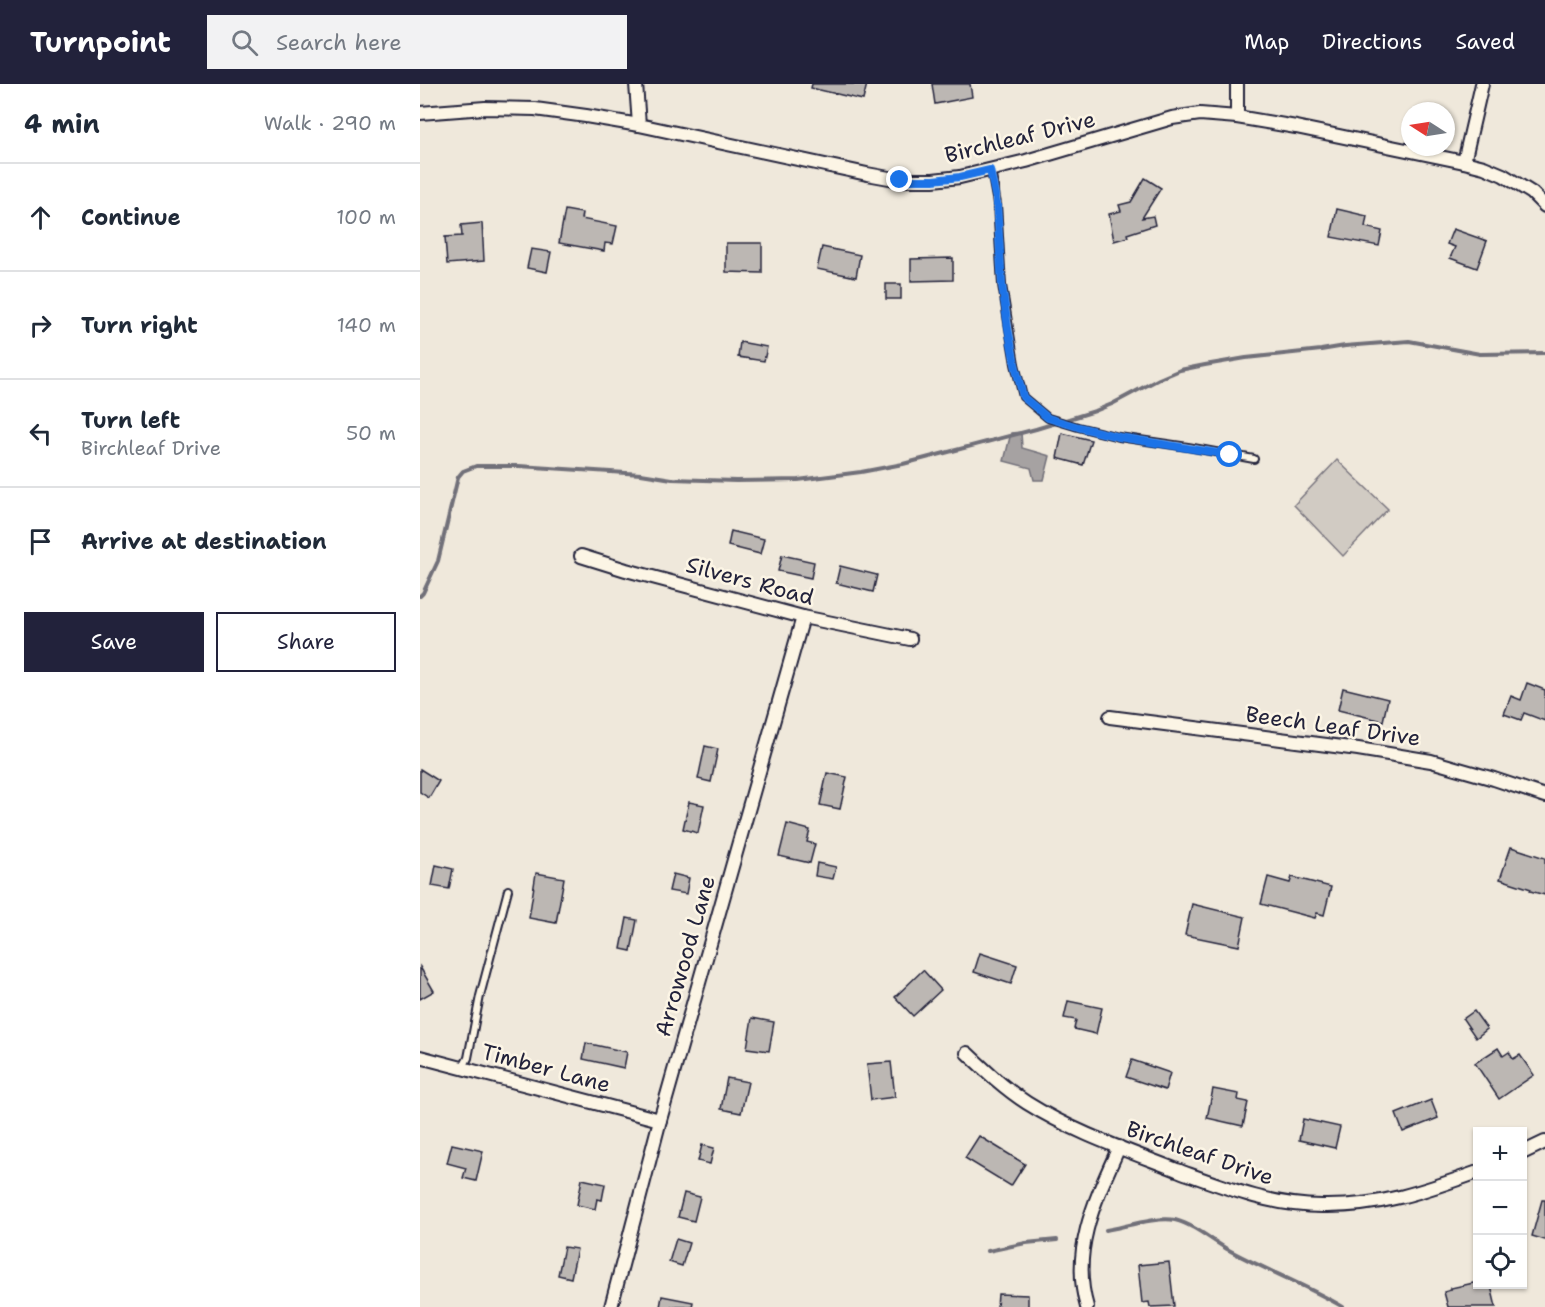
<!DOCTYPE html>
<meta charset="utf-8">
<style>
:root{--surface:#fff;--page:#f2f2f3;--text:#1f2937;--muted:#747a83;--line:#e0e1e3;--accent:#22223b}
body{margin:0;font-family:"Shantell Sans",sans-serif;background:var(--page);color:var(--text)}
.controls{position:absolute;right:18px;bottom:18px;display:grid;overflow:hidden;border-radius:0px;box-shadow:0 2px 4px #0004}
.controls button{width:54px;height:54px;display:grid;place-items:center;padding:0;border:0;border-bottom:2px solid var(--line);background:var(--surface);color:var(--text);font:30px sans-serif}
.compass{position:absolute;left:981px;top:18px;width:54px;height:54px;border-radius:50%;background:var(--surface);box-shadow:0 2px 4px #0004;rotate:282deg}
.stop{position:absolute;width:18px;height:18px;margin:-14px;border:4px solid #1a73e8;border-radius:50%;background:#fff}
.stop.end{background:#1a73e8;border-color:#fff;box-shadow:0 2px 6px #0008}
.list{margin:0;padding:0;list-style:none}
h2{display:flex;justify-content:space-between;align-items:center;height:78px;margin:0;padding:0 24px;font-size:26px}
h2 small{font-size:20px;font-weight:400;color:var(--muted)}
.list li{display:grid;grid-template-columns:39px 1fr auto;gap:18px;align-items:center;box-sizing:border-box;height:108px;padding:0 24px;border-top:2px solid var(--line)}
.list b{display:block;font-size:22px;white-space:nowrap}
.list p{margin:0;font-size:20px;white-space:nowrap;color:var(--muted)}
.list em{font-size:20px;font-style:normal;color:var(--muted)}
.actions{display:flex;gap:12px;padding:18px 24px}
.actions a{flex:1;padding:14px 0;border:2px solid var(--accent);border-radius:0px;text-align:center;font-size:21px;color:var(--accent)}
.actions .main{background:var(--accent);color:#fff}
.icon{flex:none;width:33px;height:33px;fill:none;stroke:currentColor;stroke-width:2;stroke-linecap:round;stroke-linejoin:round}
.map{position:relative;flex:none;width:1125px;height:1223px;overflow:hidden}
header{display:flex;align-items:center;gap:36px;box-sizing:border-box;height:84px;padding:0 30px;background:var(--accent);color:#fff}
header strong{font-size:28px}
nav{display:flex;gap:33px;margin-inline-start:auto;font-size:21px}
.search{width:420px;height:54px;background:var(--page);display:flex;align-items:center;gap:15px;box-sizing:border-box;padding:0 21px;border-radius:0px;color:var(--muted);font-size:22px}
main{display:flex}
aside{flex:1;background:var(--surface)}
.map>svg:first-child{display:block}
.green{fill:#d1cbc3;stroke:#7a767f;stroke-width:1.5}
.water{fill:#a6a2a2;stroke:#716f79;stroke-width:1.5}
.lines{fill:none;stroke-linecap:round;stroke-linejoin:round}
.stream{stroke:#716f79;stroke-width:4}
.building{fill:#bcb7b3;stroke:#22223b;stroke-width:1.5}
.lane-casing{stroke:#22223b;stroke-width:10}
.street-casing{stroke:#22223b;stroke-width:16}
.lane{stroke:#fcf5e5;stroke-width:6}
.street{stroke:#fcf5e5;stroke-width:12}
.route{stroke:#1a73e8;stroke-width:8}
.labels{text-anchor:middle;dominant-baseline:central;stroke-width:5;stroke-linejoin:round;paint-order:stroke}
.street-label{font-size:22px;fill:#22223b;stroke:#fcf5e5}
</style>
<header>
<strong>Turnpoint</strong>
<div class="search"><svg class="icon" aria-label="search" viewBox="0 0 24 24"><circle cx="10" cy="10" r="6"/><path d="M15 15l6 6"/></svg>Search here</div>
<nav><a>Map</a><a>Directions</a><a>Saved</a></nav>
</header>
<main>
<aside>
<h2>4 min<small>Walk · 290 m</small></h2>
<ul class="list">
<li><svg class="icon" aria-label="ahead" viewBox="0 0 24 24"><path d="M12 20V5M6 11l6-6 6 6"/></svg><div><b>Continue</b></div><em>100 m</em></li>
<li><svg class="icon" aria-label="right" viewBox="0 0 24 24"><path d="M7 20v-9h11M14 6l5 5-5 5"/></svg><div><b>Turn right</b></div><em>140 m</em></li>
<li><svg class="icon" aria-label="left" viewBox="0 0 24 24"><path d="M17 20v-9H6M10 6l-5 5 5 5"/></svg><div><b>Turn left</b><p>Birchleaf Drive</p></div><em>50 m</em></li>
<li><svg class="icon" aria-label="arrive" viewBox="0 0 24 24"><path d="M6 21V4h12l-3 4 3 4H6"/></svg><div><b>Arrive at destination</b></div></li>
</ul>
<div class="actions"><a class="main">Save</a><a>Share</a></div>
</aside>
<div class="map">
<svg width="1125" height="1223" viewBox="0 0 1125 1223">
<rect width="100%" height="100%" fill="#efe8db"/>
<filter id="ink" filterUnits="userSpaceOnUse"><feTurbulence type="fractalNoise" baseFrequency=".0167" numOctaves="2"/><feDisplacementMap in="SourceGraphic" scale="12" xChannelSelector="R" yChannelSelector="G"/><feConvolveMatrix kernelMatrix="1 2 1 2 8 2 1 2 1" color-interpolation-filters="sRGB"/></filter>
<g filter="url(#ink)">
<path class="green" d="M917,376L968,425L923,472L874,421Z"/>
<path class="water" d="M601,348L602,364L630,372L624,396H614L611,384L584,377L591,349Z"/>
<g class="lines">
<g class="stream">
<path d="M0,512L3,509L18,477L38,393L43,387L56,382H99L221,390L252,395L316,397L378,396L441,388L483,380L616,345L675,327L692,320L739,295L760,286L785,281L826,274L901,266L925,262L989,257L1060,270L1125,269"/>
<path d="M686,1146C704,1143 738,1132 755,1136C774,1141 790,1155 807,1165C845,1186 886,1201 923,1223"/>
<path d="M568,1167L606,1159L637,1156"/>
</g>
</g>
<g class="building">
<path d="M392,0H447L443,16L391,4Z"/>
<path d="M512,0H550L552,13L515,20Z"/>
<path d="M725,94L741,104L722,134L733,132L735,141L707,150L708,153L694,157L689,130L701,127L699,121L711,118Z"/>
<path d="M917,125L947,132L945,143L962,147L959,162L911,153Z"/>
<path d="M145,126L162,129L161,135L197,142L193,160L185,159L184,167L139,159Z"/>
<path d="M62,139L64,177L27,180L25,153L42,152L41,141Z"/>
<path d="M1033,145L1067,157L1057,184L1030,174L1035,163L1027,160Z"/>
<path d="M306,159H342V189L306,188Z"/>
<path d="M402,163L440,171L436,193L397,185Z"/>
<path d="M111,165L131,168L127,188L107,184Z"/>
<path d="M533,174V196L491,197V175Z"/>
<rect x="466" y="200" width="15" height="15"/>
<path d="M320,258L347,263L344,277L318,273Z"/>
<path d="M642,349L671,356L663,381L637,374Z"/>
<path d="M311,447L344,455L340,470L308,462Z"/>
<path d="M362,471L394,478L391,494L358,487Z"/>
<path d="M420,482L457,491L453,508L416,499Z"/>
<path d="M1107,599L1125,606V637L1104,629L1101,636L1084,630L1091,612L1101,616Z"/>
<path d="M923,604L968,615L963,637L918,626Z"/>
<path d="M285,662L298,665L291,698L278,695Z"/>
<path d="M0,685L19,697L9,714L0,708Z"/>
<path d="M407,689L427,693L420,725L400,721Z"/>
<path d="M269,718L284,721L278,749L263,745Z"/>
<path d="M367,740L390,746L387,758L395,760L390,779L359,772Z"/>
<path d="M1091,763L1125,774V811L1110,807L1111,805L1080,795Z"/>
<path d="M397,779L416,783L413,795L395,792Z"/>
<path d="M16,781L33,785L29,805L12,802Z"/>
<path d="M116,789L144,794L136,839L109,834Z"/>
<path d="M253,790L269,794L266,810L249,807Z"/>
<path d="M848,793L870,799L872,793L911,803L904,831L897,829L895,834L841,820Z"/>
<path d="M772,820L825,833L819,862L765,851Z"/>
<path d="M207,834L217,836L211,867L201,865Z"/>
<path d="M560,869L597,881L591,900L554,888Z"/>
<path d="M0,883L14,907L0,915Z"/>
<path d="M503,886L521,906L493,932L475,913Z"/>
<path d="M648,917L682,924L676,950L654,945L656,936L644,934Z"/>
<path d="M1054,927L1067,945L1056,954L1043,935Z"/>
<path d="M332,934L354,938L349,967L327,964Z"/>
<path d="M166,959L207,968L204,984L163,975Z"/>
<path d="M1078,964L1083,972L1089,968L1093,975L1100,971L1114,991L1079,1015L1055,979Z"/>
<path d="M712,976L750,989L745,1006L706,993Z"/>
<path d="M471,978L475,1013L451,1016L447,980Z"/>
<path d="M307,994L328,998L321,1029L301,1025Z"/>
<path d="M793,1005L819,1010L818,1016L828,1018L823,1042L787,1034Z"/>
<path d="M1011,1016L1018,1034L983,1048L976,1030Z"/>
<path d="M883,1035L920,1043L915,1064L879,1056Z"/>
<path d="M559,1052L605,1080L591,1102L545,1074Z"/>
<path d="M32,1060L63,1067L56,1097L43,1094L46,1084L27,1079Z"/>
<path d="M282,1061L294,1064L290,1080L278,1077Z"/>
<path d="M162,1095L185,1100L182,1116L177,1115L175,1125L157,1121Z"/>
<path d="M264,1109L280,1113L274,1137L258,1133Z"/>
<path d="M1122,1116H1125V1156L1112,1152Z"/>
<path d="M256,1155L269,1159L262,1182L249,1178Z"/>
<path d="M144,1163L157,1165L151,1194L138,1191Z"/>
<path d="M749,1178L754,1222L730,1223L729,1218L722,1219L718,1181Z"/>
<path d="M1058,1198V1200H1062L1063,1204L1071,1202L1076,1223H1028L1024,1208L1031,1206V1204Z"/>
<path d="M578,1210L608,1211V1223H577Z"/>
<path d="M242,1212L273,1218L272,1223H240Z"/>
</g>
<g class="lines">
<defs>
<g id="lane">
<path d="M571,86L577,120L582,201L595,280L603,313L628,334L658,343L699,353L768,363L834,375"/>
<path d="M43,983L48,974L60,912L88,806"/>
</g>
<g id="street">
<path d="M216,0L219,41"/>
<path d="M817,0V33"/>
<path d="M0,29L65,24L115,25L166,32L219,41L447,90L480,96H513L540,93L606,77L752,34L780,30L817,33L876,43L1044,78L1064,83L1083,91L1112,109L1125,122"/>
<path d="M1044,78L1062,0"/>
<path d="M161,472L206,486L383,533L490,555"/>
<path d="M690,633L938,665L1011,677L1074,695L1125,712"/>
<path d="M547,969C566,987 585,1005 607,1019C653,1048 706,1066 757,1086C804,1103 851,1122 902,1122C960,1123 1005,1107 1058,1088"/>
<path d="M0,973L240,1036"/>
<path d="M1102,1069L1125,1058"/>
<path d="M191,1223L240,1036L383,533"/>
<path d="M667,1223C650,1166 676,1114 699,1063"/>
</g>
</defs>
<use href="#lane" class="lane-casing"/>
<use href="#street" class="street-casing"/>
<use href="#lane" class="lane"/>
<use href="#street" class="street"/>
</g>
</g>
<g class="lines" filter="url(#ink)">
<path class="route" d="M480,96H513L540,93L570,86L577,120L582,201L588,244L595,280L603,313L628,334L658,343L699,353L810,371"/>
</g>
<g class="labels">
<g class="street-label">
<text transform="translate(600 53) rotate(-14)">Birchleaf Drive</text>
<text transform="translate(330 497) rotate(15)">Silvers Road</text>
<text transform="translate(913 642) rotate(8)">Beech Leaf Drive</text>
<text transform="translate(265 872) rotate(-74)">Arrowood Lane</text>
<text transform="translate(126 984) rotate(15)">Timber Lane</text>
<text transform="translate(780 1069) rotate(19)">Birchleaf Drive</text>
</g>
</g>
</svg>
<div class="controls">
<button>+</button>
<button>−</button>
<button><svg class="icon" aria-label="locate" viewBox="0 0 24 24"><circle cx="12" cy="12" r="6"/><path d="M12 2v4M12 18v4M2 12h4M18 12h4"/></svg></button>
</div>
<svg class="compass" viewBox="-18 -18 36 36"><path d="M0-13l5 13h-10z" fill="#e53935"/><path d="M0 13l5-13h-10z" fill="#747a83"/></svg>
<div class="stop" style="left:810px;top:371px"></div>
<div class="stop end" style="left:480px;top:96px"></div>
</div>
</main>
